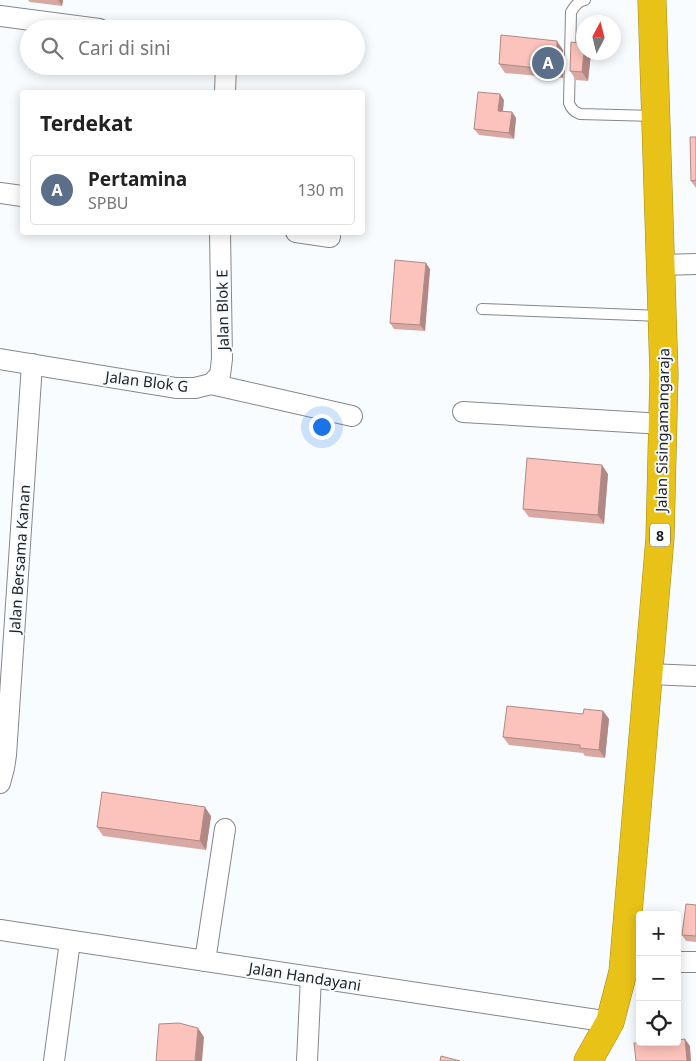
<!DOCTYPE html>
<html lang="id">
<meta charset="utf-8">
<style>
:root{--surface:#fff;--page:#f6f6f6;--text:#222;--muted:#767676;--line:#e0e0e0;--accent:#2563eb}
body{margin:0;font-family:"Noto Sans",sans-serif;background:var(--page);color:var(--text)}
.controls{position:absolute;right:15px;bottom:15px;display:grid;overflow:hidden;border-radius:5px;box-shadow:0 2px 12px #0003}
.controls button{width:45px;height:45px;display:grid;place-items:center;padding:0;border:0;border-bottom:1px solid var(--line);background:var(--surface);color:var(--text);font:25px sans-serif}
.compass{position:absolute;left:576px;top:15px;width:45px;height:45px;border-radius:50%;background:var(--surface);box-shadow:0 2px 12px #0003;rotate:7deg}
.you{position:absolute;left:321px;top:426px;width:18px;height:18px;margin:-12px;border:4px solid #fff;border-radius:50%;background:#1a73e8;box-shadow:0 0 0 8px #1a73e833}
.badge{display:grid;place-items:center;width:32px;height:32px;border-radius:50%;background:var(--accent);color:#fff;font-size:16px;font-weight:700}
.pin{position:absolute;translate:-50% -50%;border:2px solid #fff;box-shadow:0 1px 5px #0006}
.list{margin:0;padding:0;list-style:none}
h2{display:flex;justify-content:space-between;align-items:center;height:65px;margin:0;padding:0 20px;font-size:21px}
h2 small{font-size:16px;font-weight:400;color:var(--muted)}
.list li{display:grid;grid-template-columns:32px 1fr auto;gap:15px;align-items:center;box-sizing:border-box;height:70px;margin:0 10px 10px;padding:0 10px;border:1px solid var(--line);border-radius:5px}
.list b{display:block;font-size:19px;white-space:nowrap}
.list p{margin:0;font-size:16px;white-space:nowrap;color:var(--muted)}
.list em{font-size:16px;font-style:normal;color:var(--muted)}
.icon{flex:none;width:28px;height:28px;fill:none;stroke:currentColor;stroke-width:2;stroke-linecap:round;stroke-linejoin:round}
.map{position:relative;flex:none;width:696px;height:1061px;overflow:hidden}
.search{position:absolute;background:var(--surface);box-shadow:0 2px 12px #0003;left:20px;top:20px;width:345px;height:55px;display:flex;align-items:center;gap:12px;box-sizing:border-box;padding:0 18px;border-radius:28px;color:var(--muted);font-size:19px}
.panel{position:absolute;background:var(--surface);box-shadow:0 2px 12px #0003;left:20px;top:90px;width:345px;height:145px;border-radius:5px}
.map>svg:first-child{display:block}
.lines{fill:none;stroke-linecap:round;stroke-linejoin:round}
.lane-casing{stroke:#85888b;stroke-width:12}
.street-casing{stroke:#85888b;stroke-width:22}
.highway-casing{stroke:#a1891a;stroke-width:29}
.lane{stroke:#fff;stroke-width:10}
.street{stroke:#fff;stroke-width:20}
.highway{stroke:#e8c217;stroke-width:28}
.wall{fill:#d9a8a2}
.shaded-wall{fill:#b08884}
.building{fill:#fcc3bc;stroke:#b08884}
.labels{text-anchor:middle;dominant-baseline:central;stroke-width:4;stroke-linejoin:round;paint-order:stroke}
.shield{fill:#f8fcff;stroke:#5f6163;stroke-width:1}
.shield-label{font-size:14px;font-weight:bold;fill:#1d1f20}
.street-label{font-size:15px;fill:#1d1f20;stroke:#f8fcff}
</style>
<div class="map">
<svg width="696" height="1061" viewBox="0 0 696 1061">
<rect width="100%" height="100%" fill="#f8fcff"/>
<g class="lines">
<defs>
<g id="lane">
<path d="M585,0C578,1 575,6 571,12L569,103C571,109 574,112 580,114L655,116"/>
<path d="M482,309L661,316"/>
</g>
<g id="street">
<path d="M0,16L99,29"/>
<path d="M225,92L226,66"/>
<path d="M0,193L22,196"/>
<path d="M296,232L330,237"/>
<path d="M661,265L696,264"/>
<path d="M0,359L176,388H195L211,384L352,416"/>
<path d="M211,384L220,375L222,359L220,232"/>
<path d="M463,412L663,424"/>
<path d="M649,674L696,676"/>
<path d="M0,783L4,768L6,755L32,364"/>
<path d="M0,930L610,1022"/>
<path d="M205,961L225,829"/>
<path d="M677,962H696"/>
<path d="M54,1061L70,941"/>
<path d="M307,1061L311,977"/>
</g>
<path id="highway" d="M588,1061L610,1022L623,972L660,538L664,374L652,0"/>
</defs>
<use href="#lane" class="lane-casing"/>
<use href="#street" class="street-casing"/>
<use href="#highway" class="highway-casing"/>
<use href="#lane" class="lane"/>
<use href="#street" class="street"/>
<use href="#highway" class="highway"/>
</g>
<g class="wall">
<path d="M28,0H63L62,6L30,2Z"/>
<path d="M563,50V78L505,73L499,64Z"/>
<path d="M591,53L588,81L576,80L570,71Z"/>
<path d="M504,100L503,111L512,112L516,118L514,139L479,135L474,129Z"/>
<path d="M696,137V188L691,181Z"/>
<path d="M430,269L425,331L394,329L390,323Z"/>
<path d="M608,474L604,524L529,517L523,509Z"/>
<path d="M603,711L609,719L605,758L585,756L583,753L509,745L503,737L583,714Z"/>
<path d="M211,816L206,850L103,836L97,827Z"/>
<path d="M696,905V942L686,941L682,935Z"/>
</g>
<g class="shaded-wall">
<path d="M58,0H63L62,6Z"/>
<path d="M557,41L563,50V78L557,70Z"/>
<path d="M584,52L591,53L588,81L582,72Z"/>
<path d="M500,94L504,100L502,117L498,111Z"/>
<path d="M512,112L516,118L514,139L509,133Z"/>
<path d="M426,263L430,269L425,331L420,325Z"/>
<path d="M602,465L608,474L604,524L598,515Z"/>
<path d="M603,711L609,719L605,758L599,750Z"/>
<path d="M205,807L211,816L206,850L200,841Z"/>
<path d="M198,1028L204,1037L202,1061H195Z"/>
<path d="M685,1039L690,1046L691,1061H687Z"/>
</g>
<g class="building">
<path d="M501,35L557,41V70L499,64Z"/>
<path d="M571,42L584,44V52L582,72L570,71Z"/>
<path d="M478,92L500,94L498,111L512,112L509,133L474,129Z"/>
<path d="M690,137H696V180L691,181Z"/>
<path d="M395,260L426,263L420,325L390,323Z"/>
<path d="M527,458L602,465L598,515L523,509Z"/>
<path d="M507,706L583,714L584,709L603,711L599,750L580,748V745L503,737Z"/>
<path d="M102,792L205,807L200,841L97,827Z"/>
<path d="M686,904L696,905V936L682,935Z"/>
<path d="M179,1023L198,1028L195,1061H156L159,1024Z"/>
<path d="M685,1039L687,1061H636L634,1043L677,1042V1040Z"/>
<path d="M441,1056L460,1061H440Z"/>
</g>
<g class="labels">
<rect class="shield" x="650" y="523.5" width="20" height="23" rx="4"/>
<g class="shield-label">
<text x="660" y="535">8</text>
</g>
<g class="street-label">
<text transform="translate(222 310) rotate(-91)">Jalan Blok E</text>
<text transform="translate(147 381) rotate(7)">Jalan Blok G</text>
<text transform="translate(662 430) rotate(-89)">Jalan Sisingamangaraja</text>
<text transform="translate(19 559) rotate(-86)">Jalan Bersama Kanan</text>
<text transform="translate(305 976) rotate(9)">Jalan Handayani</text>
</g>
</g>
</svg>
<div class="controls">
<button>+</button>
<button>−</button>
<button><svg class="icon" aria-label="locate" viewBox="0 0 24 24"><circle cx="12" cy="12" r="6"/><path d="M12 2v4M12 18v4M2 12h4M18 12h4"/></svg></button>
</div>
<svg class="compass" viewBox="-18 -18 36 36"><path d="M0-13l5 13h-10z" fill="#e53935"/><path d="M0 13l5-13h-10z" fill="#767676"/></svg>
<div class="you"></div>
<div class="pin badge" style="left:548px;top:63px;background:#5c6f8a">A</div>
<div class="search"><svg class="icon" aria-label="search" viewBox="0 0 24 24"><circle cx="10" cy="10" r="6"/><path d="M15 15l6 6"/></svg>Cari di sini</div>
<section class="panel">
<h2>Terdekat<small></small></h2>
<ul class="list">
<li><span class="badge" style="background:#5c6f8a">A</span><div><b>Pertamina</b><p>SPBU</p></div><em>130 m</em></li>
</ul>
</section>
</div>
